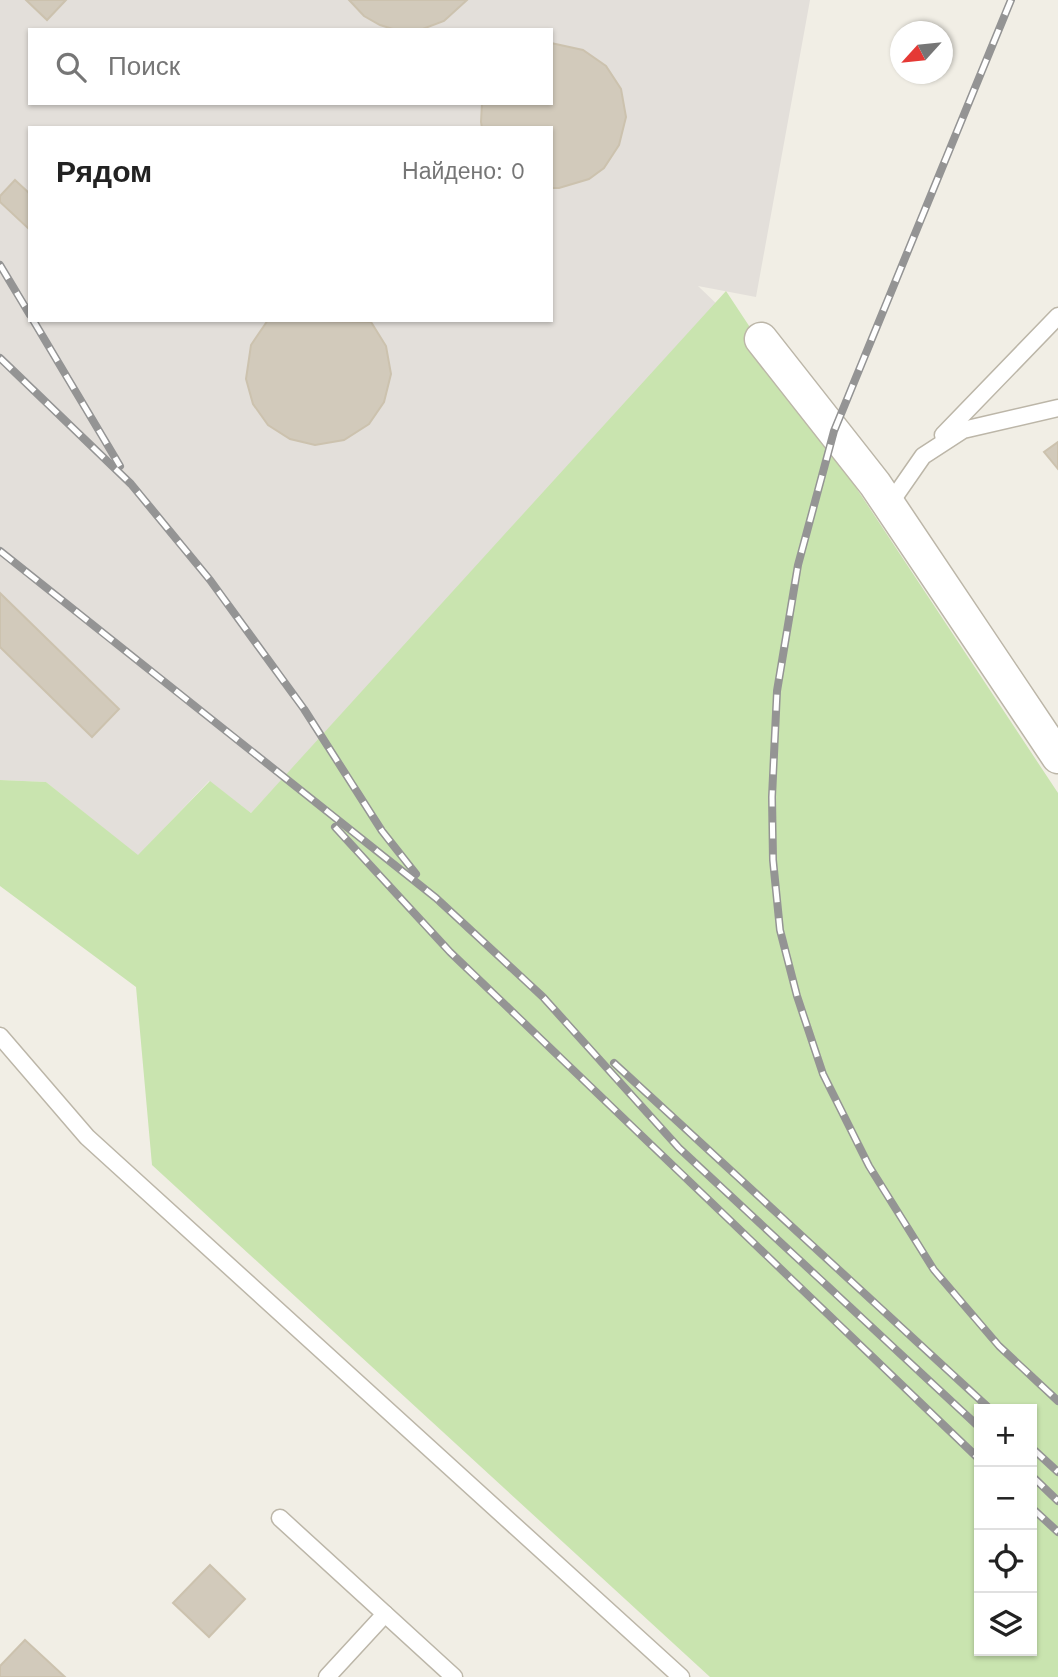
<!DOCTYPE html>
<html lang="ru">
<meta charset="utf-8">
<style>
:root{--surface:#fff;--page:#f2f2f2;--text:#222;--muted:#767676;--line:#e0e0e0}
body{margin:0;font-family:"Work Sans",sans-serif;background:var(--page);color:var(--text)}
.controls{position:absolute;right:21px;bottom:21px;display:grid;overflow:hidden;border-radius:0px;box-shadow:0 2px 5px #0004}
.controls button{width:63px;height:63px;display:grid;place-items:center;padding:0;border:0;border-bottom:2px solid var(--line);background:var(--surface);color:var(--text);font:35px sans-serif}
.compass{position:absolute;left:890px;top:21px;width:63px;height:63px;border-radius:50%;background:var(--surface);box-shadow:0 2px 5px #0004;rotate:243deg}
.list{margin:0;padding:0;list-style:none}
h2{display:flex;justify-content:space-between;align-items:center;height:91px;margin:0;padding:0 28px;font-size:30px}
h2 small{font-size:23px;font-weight:400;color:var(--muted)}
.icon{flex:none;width:38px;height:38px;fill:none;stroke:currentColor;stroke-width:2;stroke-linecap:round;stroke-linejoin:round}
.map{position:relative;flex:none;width:1058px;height:1677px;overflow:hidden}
.search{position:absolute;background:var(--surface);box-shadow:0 2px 5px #0004;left:28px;top:28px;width:525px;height:77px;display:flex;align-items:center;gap:18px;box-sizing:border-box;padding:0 24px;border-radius:0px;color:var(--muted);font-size:26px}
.panel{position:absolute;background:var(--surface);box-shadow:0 2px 5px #0004;left:28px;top:126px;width:525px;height:196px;border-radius:0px}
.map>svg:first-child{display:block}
.industrial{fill:#e3dfda;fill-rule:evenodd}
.green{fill:#c9e4af;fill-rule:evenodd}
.building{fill:#d2cabb;stroke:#ccc2ae;stroke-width:2}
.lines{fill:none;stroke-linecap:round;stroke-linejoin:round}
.lane-casing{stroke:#bcb6a8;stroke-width:19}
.street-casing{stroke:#bcb6a8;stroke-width:35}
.lane{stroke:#fff;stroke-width:16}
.street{stroke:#fff;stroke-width:32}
.rail-casing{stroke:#949494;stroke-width:8}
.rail{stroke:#fff;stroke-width:5;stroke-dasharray:16;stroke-linecap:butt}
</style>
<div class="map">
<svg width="1058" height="1677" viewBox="0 0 1058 1677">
<rect width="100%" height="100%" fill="#f1eee5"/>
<path class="industrial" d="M0,0H810L756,297L698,286L723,310L251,813L209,781L138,856L46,782L0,780ZM30,30H551V103H30ZM30,128H551V320H30Z"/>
<path class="green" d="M726,291L1058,793V1677H710L152,1165L136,987L0,886V780L46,782L138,855L210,781L251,813ZM979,1409H1032V1651H979Z"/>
<g class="building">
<path d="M26,0H66L47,20Z"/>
<path d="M349,0H467L444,21L420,30H396L380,25L364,16Z"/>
<path d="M551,43L583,50L606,66L621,89L626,117L619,145L604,168L589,179L559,188H551V128H482L481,122L482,103H551Z"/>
<path d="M15,180L30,194V230L0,202V196Z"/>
<path d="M268,320L371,322L386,346L391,374L384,402L369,424L344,440L315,445L290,439L268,425L253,404L246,379L251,345Z"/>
<path d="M1058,442V469L1044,452Z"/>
<path d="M0,593L119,709L92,737L0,647Z"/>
<path d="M210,1565L245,1599L209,1637L173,1603Z"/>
<path d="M25,1640L65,1677H0V1666Z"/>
</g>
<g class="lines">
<defs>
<g id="lane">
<path d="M943,435L1058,316"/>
<path d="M889,505L923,456L963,430L1058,408"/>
<path d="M0,1036L87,1137L681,1677"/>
<path d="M280,1518L454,1677"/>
<path d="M327,1677L385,1614"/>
</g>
<path id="street" d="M761,339L875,484L1058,757"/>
</defs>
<use href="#lane" class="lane-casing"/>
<use href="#street" class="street-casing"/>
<use href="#lane" class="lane"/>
<use href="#street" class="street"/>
<defs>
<g id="rail">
<path d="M1011,0L834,431L798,565L777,691L772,797L773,860L780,930L797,996L823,1074L869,1166L934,1270L999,1346L1058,1401"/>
<path d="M0,265L30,315"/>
<path d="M33,320L120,466"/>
<path d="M0,358L131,484L210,580L304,709L382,831L416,874"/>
<path d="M0,551L436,898L543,997L679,1148L979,1427"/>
<path d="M335,827L450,952L979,1459"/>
<path d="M614,1063L990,1409"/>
<path d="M1032,1448L1058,1472"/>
<path d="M1032,1476L1058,1501"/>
<path d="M1032,1508L1058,1532"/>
</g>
</defs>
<use href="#rail" class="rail-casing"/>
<use href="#rail" class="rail"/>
</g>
</svg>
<div class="controls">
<button>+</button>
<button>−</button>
<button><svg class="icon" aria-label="locate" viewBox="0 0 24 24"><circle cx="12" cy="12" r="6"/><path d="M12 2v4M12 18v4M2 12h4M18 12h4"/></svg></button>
<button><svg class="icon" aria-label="layers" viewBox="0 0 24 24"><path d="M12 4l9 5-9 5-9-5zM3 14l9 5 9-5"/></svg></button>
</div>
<svg class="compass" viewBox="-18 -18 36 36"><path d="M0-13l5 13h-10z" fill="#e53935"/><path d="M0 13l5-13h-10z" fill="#767676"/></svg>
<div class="search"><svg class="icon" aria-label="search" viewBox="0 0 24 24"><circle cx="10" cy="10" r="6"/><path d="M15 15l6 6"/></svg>Поиск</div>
<section class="panel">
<h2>Рядом<small>Найдено: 0</small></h2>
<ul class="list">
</ul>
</section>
</div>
